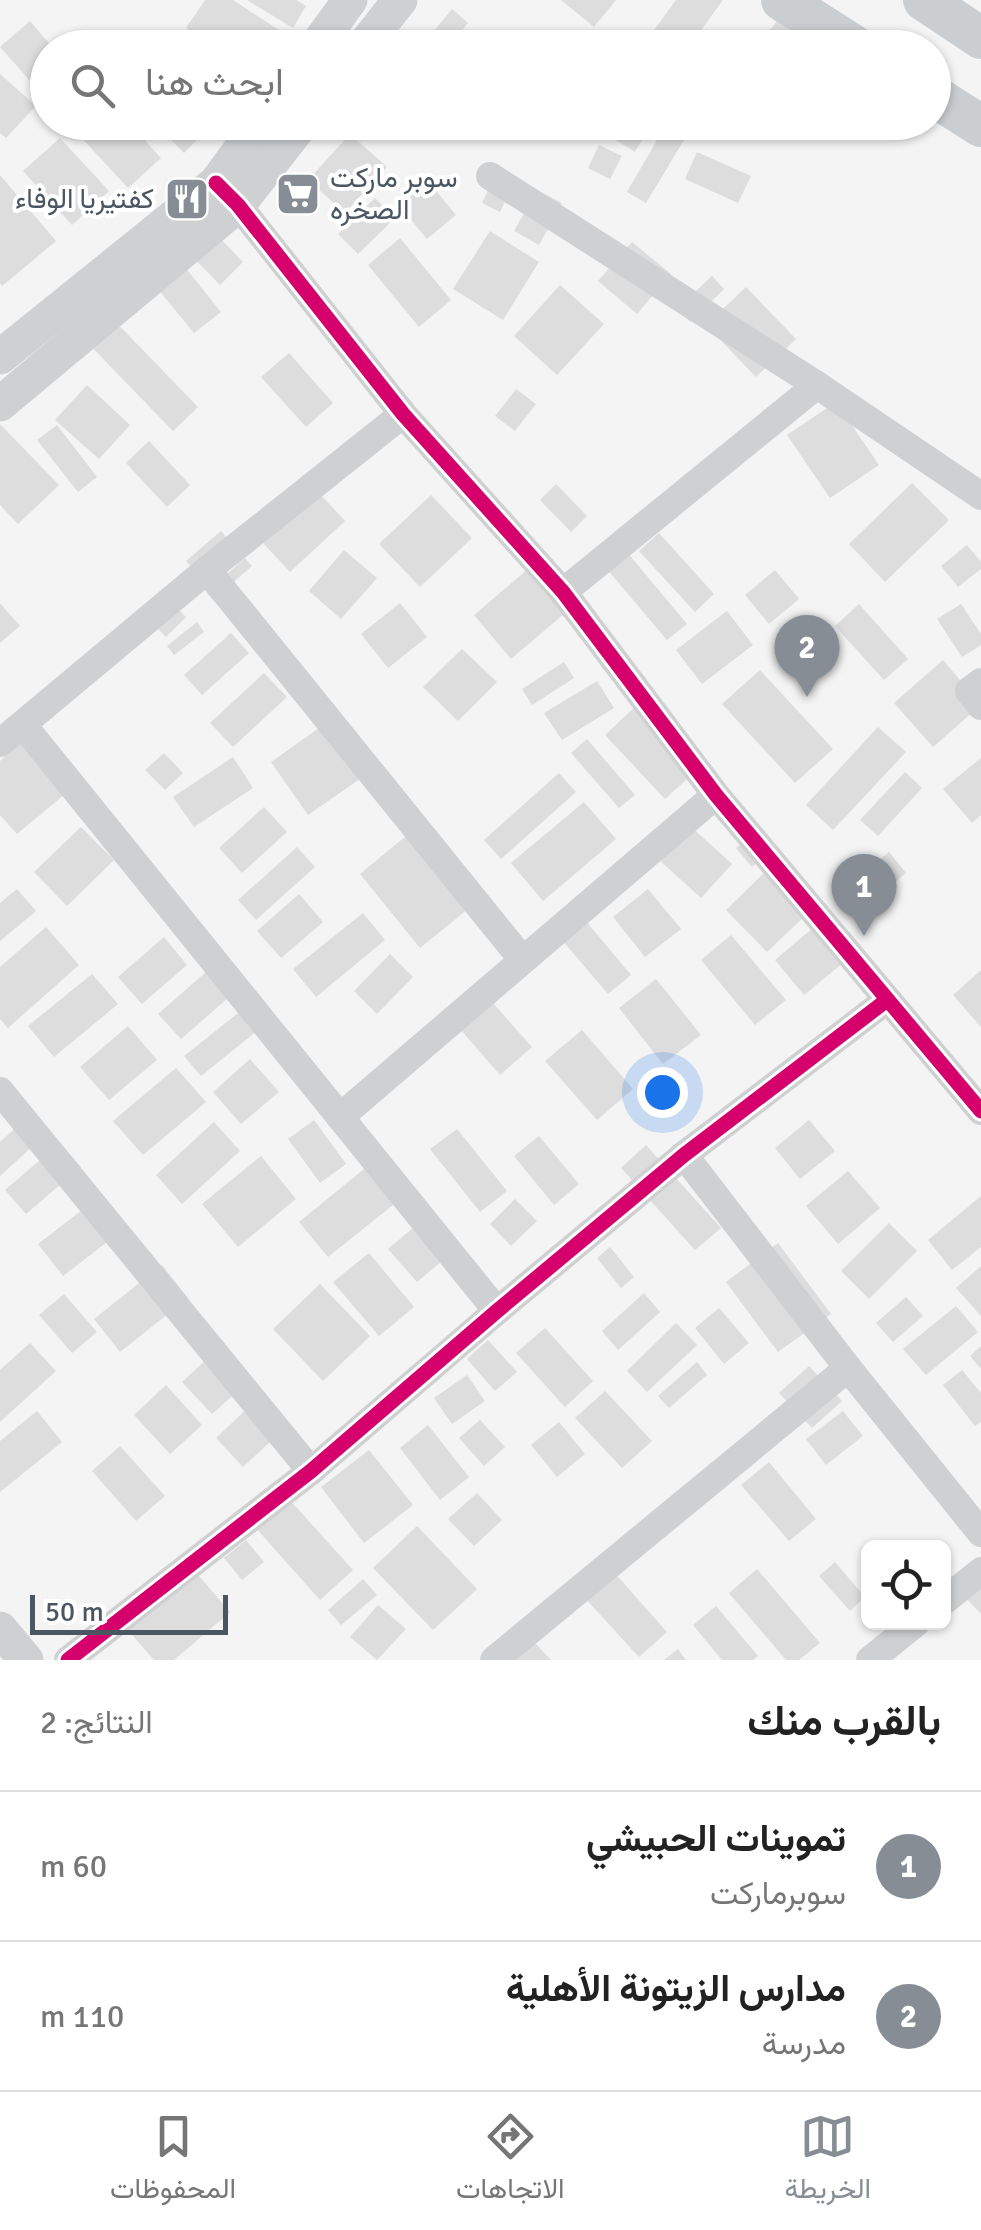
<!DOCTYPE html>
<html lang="ar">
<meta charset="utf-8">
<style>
:root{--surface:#fff;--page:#f6f6f6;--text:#222;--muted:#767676;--line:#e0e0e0;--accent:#868d94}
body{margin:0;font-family:Signika,Vazirmatn,sans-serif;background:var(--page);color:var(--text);direction:rtl}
.controls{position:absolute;right:30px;bottom:30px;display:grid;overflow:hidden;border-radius:15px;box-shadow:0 2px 8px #0004}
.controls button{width:90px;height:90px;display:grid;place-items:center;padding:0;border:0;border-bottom:2px solid var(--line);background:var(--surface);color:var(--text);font:50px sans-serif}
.scale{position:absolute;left:30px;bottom:25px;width:198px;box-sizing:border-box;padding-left:10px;border:5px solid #4a5661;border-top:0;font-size:28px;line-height:35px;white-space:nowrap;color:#4a5661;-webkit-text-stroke:8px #fff;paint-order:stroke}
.you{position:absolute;left:662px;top:1092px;width:35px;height:35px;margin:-25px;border:8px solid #fff;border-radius:50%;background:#1a73e8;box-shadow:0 0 0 15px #1a73e833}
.badge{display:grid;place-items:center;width:65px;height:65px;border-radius:50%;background:var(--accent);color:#fff;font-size:32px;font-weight:700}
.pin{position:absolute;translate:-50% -82px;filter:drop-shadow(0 2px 5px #0008)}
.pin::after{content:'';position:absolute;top:52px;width:35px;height:30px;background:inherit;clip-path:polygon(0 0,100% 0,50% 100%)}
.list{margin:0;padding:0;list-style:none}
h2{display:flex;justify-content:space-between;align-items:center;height:130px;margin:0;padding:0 40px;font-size:42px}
h2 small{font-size:32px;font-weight:400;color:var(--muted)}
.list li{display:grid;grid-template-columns:65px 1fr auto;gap:30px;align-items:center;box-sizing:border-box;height:150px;padding:0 40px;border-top:2px solid var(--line)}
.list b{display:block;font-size:38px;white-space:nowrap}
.list p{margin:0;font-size:32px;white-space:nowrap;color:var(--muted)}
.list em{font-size:32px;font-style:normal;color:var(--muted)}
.icon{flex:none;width:55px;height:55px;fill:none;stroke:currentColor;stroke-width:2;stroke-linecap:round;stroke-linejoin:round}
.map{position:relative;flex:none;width:981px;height:1660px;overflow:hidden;direction:ltr}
.search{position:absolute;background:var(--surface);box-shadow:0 2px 8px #0004;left:30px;right:30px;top:30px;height:110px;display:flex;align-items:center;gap:25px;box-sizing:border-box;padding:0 35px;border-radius:55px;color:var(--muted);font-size:38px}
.sheet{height:430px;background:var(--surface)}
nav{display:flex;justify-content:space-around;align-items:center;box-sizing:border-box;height:140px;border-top:2px solid var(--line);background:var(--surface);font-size:28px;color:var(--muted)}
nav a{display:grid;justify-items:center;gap:5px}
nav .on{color:var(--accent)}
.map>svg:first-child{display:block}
.building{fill:#ddddde}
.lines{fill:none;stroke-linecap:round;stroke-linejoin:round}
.minor{stroke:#ced0d2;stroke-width:28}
.tertiary{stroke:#ced0d2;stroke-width:35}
.primary{stroke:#caced1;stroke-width:42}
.cycleway-casing{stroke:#fff;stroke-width:21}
.cycleway{stroke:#d6006c;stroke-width:15}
.labels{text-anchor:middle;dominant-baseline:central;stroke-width:8;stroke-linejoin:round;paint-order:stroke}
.poi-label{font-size:28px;fill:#4a5661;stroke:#fff;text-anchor:start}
</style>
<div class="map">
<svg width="981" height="1660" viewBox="0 0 981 1660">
<rect width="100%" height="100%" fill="#f4f4f4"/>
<g class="building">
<path d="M205,0H233L282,32L272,48H216L186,28Z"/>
<path d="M247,0H296L306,6L293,28Z"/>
<path d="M561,0H616L594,27Z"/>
<path d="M676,0H723L688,48H641Z"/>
<path d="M452,9L468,23L448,48H445L430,36Z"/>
<path d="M30,21L53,48H48V101L0,47Z"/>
<path d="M777,21L805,42L801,48H756Z"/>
<path d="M390,30L417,48H378Z"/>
<path d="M0,74L36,106L6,138L0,133Z"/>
<path d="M67,122H128L161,158L128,188Z"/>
<path d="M153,122H215L184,153Z"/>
<path d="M436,122H456L450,132Z"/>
<path d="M613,122H653L635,152L606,134Z"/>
<path d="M664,128L684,140L646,203L627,192Z"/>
<path d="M350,134L387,167L345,213L308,180Z"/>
<path d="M60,138L109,191L72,225L23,171Z"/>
<path d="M599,145L622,156L610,179L588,168Z"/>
<path d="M697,152L751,176L738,203L685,179Z"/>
<path d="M0,175L56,241L2,286L0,283Z"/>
<path d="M495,176L513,185L500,212L482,203Z"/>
<path d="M426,179L456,215L427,239L397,203Z"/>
<path d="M537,190L562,203L539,245L514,231Z"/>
<path d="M375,198L395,218L358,254L338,234Z"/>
<path d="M211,229L243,262L220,285L188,252Z"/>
<path d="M490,231L539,262L503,320L453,289Z"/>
<path d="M400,238L451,300L419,327L368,265Z"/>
<path d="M632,242L671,274L637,314L598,281Z"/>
<path d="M180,261L221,312L194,333L153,283Z"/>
<path d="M712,276L724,289L690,322L678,308Z"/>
<path d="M560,285L604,324L557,375L514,336Z"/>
<path d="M746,287L796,339L756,377L706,325Z"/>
<path d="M105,311L198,407L173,431L80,335Z"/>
<path d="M289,353L333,403L306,427L261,377Z"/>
<path d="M87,385L130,425L99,459L55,420Z"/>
<path d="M516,389L536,404L515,431L495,416Z"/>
<path d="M836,402L879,465L830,498L787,435Z"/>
<path d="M0,424L59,485L18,524L0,505Z"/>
<path d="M57,425L97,477L78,492L37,440Z"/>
<path d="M149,441L190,485L167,507L126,463Z"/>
<path d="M306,479L345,521L290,572L251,530Z"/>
<path d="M912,483L949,520L885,582L849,544Z"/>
<path d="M556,484L587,516L571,532L540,500Z"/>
<path d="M431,495L472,538L420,587L379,544Z"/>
<path d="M221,531L235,548L200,577L186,561Z"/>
<path d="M659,533L714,594L695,612L639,551Z"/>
<path d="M967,545L981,562V569L958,587L941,566Z"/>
<path d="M344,550L377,578L341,619L309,591Z"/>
<path d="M626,551L687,624L667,640L606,568Z"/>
<path d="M547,553L584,597L511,659L474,615Z"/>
<path d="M245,558L252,566L213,600L206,592Z"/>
<path d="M775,570L799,599L769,624L745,595Z"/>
<path d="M171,602L186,617L166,637L151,622Z"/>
<path d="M0,603L20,626L0,643Z"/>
<path d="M400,603L427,637L388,668L361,634Z"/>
<path d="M859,604L908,659L884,680L835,626Z"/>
<path d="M961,604L981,634V645L962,657L937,619Z"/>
<path d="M727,611L753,645L702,684L676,650Z"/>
<path d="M197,622L204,632L174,655L167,646Z"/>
<path d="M231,633L249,653L202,695L184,675Z"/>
<path d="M462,649L497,682L458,721L423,687Z"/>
<path d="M943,660L981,705L933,747L894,703Z"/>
<path d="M564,662L574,678L532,705L522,689Z"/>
<path d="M760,670L833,749L795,783L722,704Z"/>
<path d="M264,673L287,697L233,747L210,723Z"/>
<path d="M597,681L614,708L562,740L544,713Z"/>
<path d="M636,706L696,771L665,799L605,735Z"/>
<path d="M329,721L367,774L308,815L271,762Z"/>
<path d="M878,727L906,752L833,830L806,805Z"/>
<path d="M587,739L635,795L619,808L571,753Z"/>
<path d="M21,743L64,795L17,834L0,815V761Z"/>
<path d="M164,753L183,773L165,790L145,770Z"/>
<path d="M233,757L253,788L194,827L173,797Z"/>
<path d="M981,758V815L972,823L943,789Z"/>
<path d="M905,772L922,788L878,836L860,820Z"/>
<path d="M559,773L576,792L501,859L484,840Z"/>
<path d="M584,802L616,839L543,901L511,863Z"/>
<path d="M264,807L287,832L242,873L219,848Z"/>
<path d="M677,814L732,864L701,898L646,848Z"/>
<path d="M81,827L114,860L67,906L34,872Z"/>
<path d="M759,829L775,848L752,867L736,848Z"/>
<path d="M412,831L473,905L420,948L360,874Z"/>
<path d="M297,847L315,867L256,920L238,900Z"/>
<path d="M889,852L906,873L873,901L856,880Z"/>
<path d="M764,873L806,915L767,952L726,910Z"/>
<path d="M17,889L36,911L0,941V903Z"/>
<path d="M648,889L681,929L645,957L613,917Z"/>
<path d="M299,894L323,922L281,958L257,931Z"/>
<path d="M363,913L385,940L316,997L293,969Z"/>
<path d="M585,920L631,975L608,994L562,940Z"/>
<path d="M820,922L849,958L804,995L775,960Z"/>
<path d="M46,927L79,965L8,1028L0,1019V967Z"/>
<path d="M731,935L786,1000L755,1025L701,960Z"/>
<path d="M164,937L187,965L142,1004L118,977Z"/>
<path d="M390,954L413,977L377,1014L354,991Z"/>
<path d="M214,965L236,991L181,1039L158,1014Z"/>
<path d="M981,970V1027L953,995Z"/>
<path d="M92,974L118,1004L54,1057L28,1026Z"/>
<path d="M656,979L701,1035L663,1064L619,1008Z"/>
<path d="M257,998L273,1018L201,1076L184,1056Z"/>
<path d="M492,1002L532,1047L500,1075L460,1029Z"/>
<path d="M128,1026L157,1060L109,1100L80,1067Z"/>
<path d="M582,1030L633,1089L597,1120L545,1061Z"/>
<path d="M250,1059L279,1092L241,1124L213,1092Z"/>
<path d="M176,1068L206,1102L143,1155L113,1121Z"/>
<path d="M29,1116L46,1134L0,1176V1142Z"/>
<path d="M314,1120L346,1164L320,1183L288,1139Z"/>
<path d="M809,1120L835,1151L800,1179L775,1148Z"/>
<path d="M214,1122L240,1151L182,1204L156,1175Z"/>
<path d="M457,1129L507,1191L480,1212L430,1149Z"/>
<path d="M539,1136L579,1184L554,1205L514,1156Z"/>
<path d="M60,1143L81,1167L26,1214L5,1190Z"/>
<path d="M646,1145L721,1228L695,1250L621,1168Z"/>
<path d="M261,1156L296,1199L238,1247L202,1204Z"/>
<path d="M369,1165L398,1201L328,1257L299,1222Z"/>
<path d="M848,1171L880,1208L838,1244L806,1206Z"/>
<path d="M981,1196V1247L952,1270L928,1240Z"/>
<path d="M515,1199L537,1221L511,1246L490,1224Z"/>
<path d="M86,1207L111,1239L63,1276L38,1244Z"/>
<path d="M425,1218L454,1251L417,1282L388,1249Z"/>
<path d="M889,1223L917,1251L869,1299L841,1271Z"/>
<path d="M778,1243L831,1314L778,1352L726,1282Z"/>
<path d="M610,1247L634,1277L621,1288L597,1258Z"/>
<path d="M369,1253L414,1307L379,1336L333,1282Z"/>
<path d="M162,1265L188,1298L120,1352L94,1319Z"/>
<path d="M981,1266V1316L956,1288Z"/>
<path d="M320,1284L370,1336L323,1381L273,1329Z"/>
<path d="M644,1293L660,1312L618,1350L602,1331Z"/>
<path d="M64,1294L97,1332L72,1353L39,1315Z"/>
<path d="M906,1297L923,1316L893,1342L876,1323Z"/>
<path d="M956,1306L978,1332L926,1375L903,1349Z"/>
<path d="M719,1308L749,1343L724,1364L695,1328Z"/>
<path d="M676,1323L697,1345L647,1392L627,1371Z"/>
<path d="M545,1328L593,1381L565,1407L516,1353Z"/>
<path d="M488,1340L517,1372L495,1391L467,1359Z"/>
<path d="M30,1343L56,1371L0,1422V1370Z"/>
<path d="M981,1346V1369L970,1356Z"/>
<path d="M208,1358L238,1391L212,1414L182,1382Z"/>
<path d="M697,1362L707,1375L669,1408L658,1396Z"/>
<path d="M809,1366L842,1401L812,1428L779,1393Z"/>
<path d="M962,1370L981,1393V1422L975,1426L943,1385Z"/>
<path d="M467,1375L485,1401L452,1424L434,1398Z"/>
<path d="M166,1385L202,1425L170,1454L134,1415Z"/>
<path d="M605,1391L652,1441L622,1468L575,1418Z"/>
<path d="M253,1403L281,1432L243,1467L216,1438Z"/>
<path d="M37,1411L62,1442L0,1492V1441Z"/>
<path d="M843,1411L863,1436L826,1465L806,1439Z"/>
<path d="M480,1420L505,1447L484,1466L459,1438Z"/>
<path d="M559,1422L585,1454L557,1477L531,1445Z"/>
<path d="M428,1425L469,1477L440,1500L400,1448Z"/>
<path d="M120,1446L165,1496L136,1521L92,1471Z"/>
<path d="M369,1450L413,1505L364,1543L321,1487Z"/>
<path d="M769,1462L816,1519L789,1541L741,1485Z"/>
<path d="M477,1493L502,1520L474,1546L448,1519Z"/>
<path d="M288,1498L353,1570L320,1600L255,1527Z"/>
<path d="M417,1526L477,1589L433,1630L373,1568Z"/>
<path d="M246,1540L264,1562L242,1580L224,1558Z"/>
<path d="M181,1555L230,1612L174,1660H154L113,1613Z"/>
<path d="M835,1562L865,1597L850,1611L819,1576Z"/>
<path d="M757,1569L820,1643L799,1660H786L729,1593Z"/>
<path d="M612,1570L667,1632L639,1657L583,1596Z"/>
<path d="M981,1578V1614L963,1595Z"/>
<path d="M363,1579L377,1595L341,1625L328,1610Z"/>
<path d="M378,1605L406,1629L377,1660L350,1637Z"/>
<path d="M716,1606L758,1656L753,1660H722L693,1625Z"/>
<path d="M525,1632L551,1660H493Z"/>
<path d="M678,1649L686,1660H664Z"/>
</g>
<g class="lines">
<g class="minor">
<path d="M490,176L817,385"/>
<path d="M223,190L238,205L403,414L563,592L716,795L981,1111"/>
<path d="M207,570L522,959"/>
<path d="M563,592L817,385L981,496"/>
<path d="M981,682L969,691L981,706"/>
<path d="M23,725L497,1311"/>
<path d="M0,743L207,570L403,414"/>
<path d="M0,1091L311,1471"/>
<path d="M340,1117L716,795"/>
<path d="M684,1155L848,1368L981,1533"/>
<path d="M944,1601L981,1571"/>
<path d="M68,1660L311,1471L497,1311L684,1155L887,1000"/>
<path d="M494,1660L848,1368"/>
<path d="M870,1660L917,1622"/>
</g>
<g class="tertiary">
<path d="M315,48L350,0"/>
<path d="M362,48L400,0"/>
<path d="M0,357L216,183L261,122"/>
<path d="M0,404L238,205L303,122"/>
<path d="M0,1629L26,1660"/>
</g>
<g class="primary">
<path d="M782,0L857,48"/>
<path d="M924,0L981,38"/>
<path d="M934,96L981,126"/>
</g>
<defs>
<g id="cycleway">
<path d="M216,183L238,205L403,414L563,592L716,795L981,1111"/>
<path d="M68,1660L311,1471L497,1311L684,1155L887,1000"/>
</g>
</defs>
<use href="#cycleway" class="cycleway-casing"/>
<use href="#cycleway" class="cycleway"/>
</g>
<defs>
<symbol id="supermarket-square" viewBox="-11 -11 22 22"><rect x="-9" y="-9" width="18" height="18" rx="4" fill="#868d94" stroke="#fff"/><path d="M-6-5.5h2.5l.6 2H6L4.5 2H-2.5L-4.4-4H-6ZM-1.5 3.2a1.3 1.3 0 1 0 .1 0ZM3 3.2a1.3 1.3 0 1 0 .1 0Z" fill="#fff"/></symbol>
<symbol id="restaurant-square" viewBox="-11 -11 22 22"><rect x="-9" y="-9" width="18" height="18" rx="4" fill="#868d94" stroke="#fff"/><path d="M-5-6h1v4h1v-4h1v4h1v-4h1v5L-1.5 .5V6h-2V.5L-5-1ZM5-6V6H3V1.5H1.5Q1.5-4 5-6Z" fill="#fff"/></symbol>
</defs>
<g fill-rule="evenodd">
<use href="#supermarket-square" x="273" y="169" width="50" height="50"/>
<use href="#restaurant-square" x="162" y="174" width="50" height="50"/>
</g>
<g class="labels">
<g class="poi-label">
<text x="330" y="178">سوبر ماركت<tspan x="330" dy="32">الصخره</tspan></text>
<text x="154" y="199" text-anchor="end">كفتيريا الوفاء</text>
</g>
</g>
</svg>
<div class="controls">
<button><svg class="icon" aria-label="locate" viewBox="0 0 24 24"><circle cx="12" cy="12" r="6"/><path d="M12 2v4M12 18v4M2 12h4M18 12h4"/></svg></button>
</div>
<div class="scale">50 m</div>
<div class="you"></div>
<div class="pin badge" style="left:864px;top:936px">1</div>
<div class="pin badge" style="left:807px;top:697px">2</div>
<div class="search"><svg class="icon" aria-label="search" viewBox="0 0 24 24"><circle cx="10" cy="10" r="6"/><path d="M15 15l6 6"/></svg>ابحث هنا</div>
</div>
<section class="sheet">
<h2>بالقرب منك<small>النتائج: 2</small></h2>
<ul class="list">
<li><span class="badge">1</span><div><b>تموينات الحبيشي</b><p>سوبرماركت</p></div><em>60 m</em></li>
<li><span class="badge">2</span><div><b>مدارس الزيتونة الأهلية</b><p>مدرسة</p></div><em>110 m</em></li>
</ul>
</section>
<nav>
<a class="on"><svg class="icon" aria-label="map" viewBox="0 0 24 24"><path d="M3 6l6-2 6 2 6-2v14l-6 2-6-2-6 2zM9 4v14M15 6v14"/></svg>الخريطة</a>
<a><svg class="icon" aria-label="directions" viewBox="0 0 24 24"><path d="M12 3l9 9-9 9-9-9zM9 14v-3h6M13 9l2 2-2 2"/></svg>الاتجاهات</a>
<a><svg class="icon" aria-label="saved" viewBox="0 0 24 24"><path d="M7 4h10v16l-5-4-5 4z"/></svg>المحفوظات</a>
</nav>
